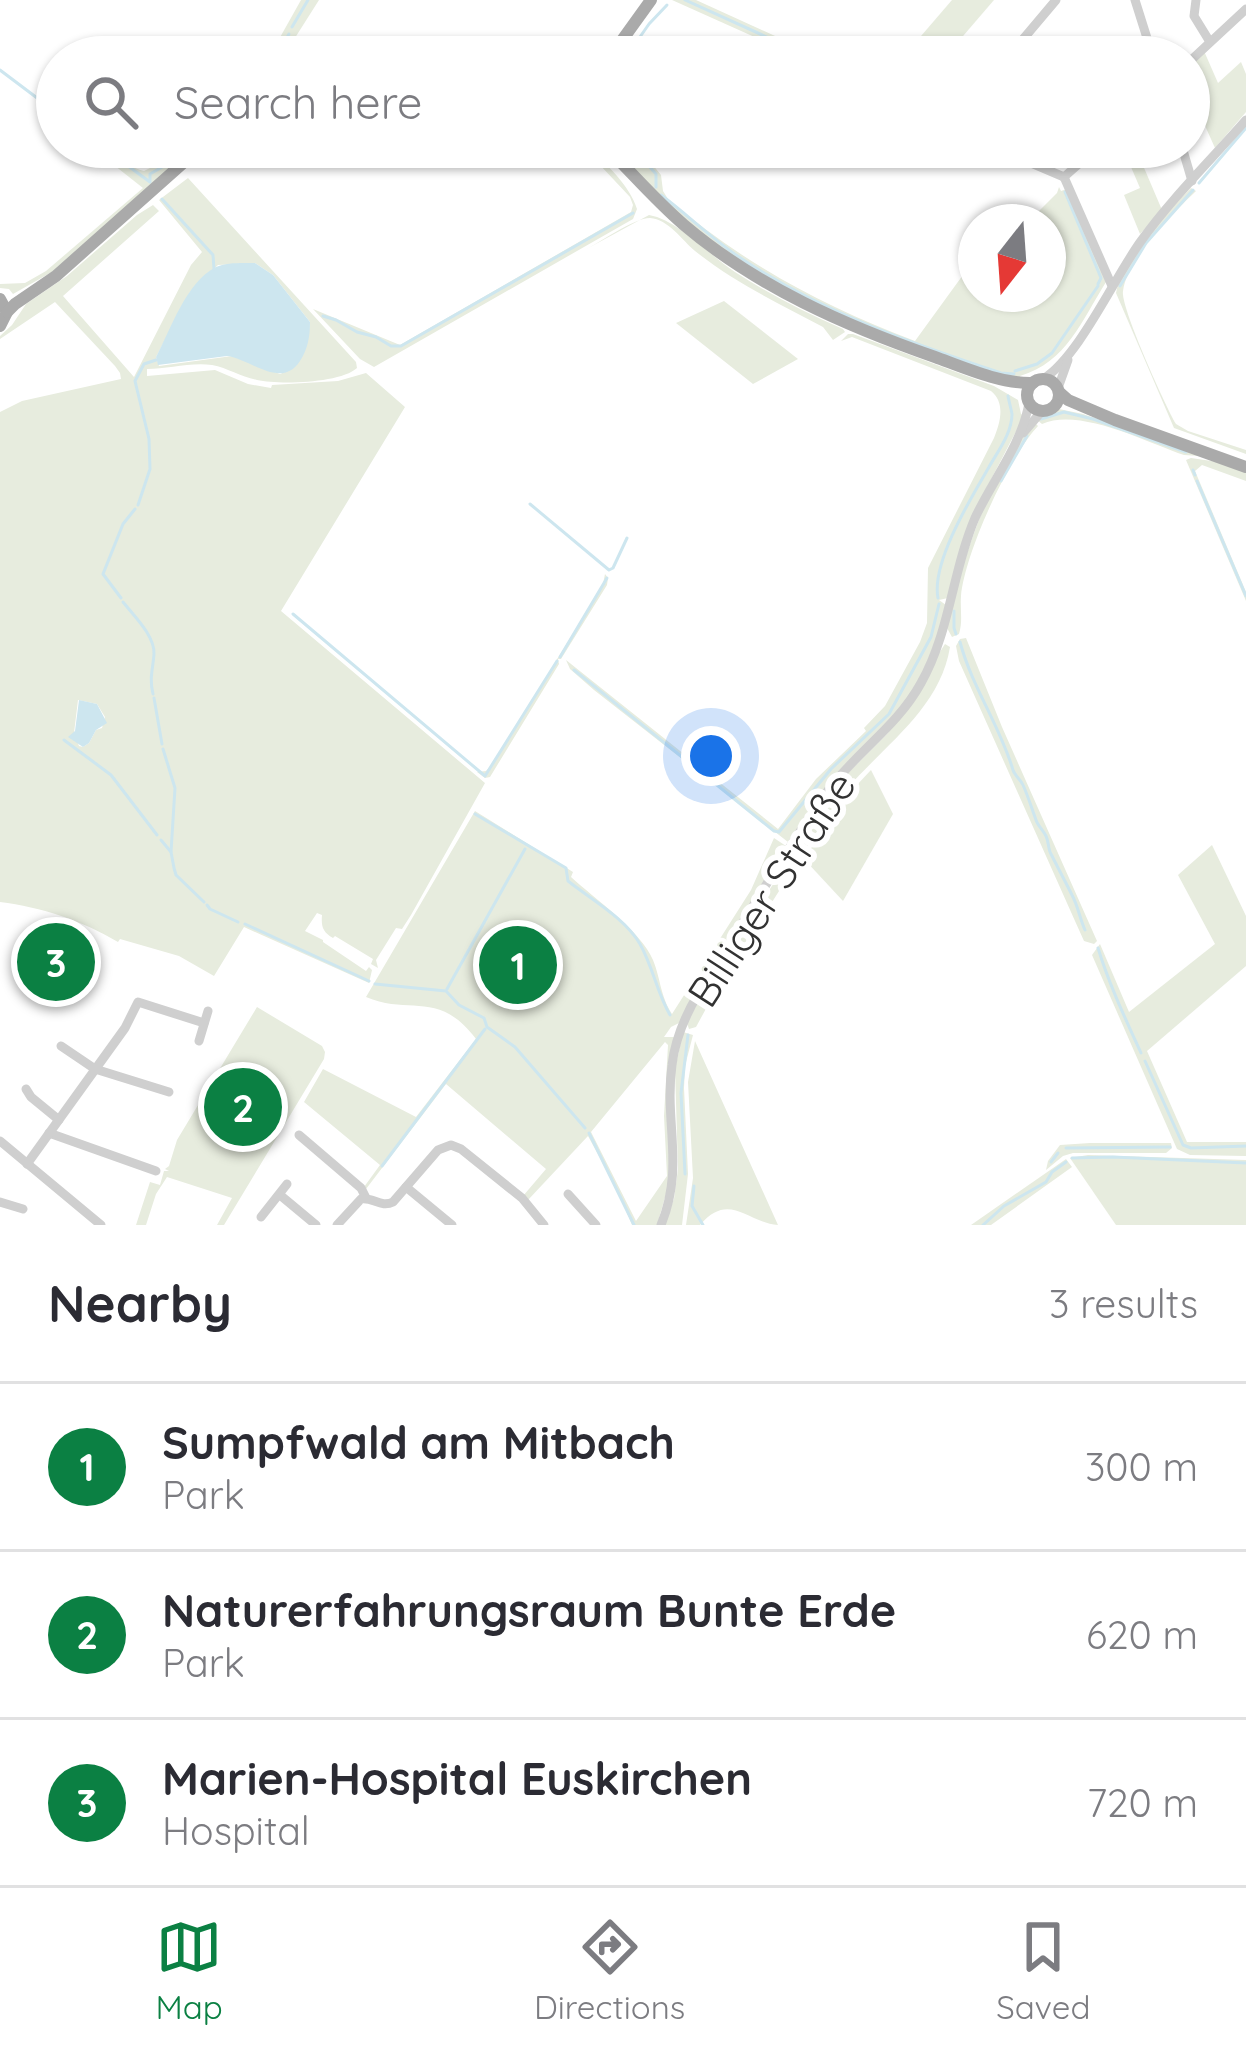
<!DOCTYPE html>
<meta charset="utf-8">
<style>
:root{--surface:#fff;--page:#f2f2f3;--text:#2b2b33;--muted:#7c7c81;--line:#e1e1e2;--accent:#0b8043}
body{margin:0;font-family:Quicksand,sans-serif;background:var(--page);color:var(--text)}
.compass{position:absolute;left:958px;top:204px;width:108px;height:108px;border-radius:50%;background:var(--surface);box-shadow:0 3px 9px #0004;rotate:197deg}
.you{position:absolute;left:711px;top:756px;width:42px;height:42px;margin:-30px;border:9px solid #fff;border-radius:50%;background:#1a73e8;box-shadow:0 0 0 18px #1a73e833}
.badge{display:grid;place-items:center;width:78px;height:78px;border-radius:50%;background:var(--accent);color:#fff;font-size:39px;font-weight:700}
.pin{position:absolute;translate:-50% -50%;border:6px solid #fff;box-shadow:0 3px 12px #0006}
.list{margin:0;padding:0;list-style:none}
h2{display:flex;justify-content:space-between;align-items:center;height:156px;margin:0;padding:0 48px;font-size:51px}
h2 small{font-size:39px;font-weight:400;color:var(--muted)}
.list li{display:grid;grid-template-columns:78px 1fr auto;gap:36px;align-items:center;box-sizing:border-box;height:168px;padding:0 48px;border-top:3px solid var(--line)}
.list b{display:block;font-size:45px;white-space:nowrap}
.list p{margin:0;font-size:39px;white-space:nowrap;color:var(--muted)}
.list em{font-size:39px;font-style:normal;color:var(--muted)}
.icon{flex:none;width:66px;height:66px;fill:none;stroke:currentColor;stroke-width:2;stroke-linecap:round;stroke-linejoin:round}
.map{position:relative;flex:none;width:1246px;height:1225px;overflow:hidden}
.search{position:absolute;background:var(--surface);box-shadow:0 3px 9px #0004;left:36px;right:36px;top:36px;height:132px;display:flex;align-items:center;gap:30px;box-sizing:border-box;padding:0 42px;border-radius:66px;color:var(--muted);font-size:45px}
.sheet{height:660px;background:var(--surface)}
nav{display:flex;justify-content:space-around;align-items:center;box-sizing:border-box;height:168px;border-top:3px solid var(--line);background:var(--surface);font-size:33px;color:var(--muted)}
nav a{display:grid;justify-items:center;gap:6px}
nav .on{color:var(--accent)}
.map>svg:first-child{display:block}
.green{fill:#e7ecde;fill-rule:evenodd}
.water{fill:#cde6ef}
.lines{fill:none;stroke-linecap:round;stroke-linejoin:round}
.stream{stroke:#cde6ef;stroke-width:3}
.minor{stroke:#cfcfcf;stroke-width:9}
.major{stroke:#aaa;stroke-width:12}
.labels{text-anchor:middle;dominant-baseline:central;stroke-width:12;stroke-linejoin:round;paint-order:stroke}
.street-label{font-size:42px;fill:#323232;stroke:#fff}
</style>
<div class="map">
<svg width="1246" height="1225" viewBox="0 0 1246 1225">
<rect width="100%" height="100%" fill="#fff"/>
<g class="green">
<path d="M301,0H319L293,41L306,57H269Z"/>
<path d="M672,0H696L821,57H799Z"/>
<path d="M952,0H994L945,57H903Z"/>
<path d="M1204,51L1218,83L1241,62L1246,74V112L1215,148L1189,90V65Z"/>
<path d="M91,147C118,147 120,165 144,171L154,166L176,147H196L59,268L13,294L9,289L0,288V284L25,283L46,271L143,188Z"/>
<path d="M583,147H588C606,164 629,184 637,209L633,219L374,367L360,359L313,309L400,345L631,212L633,205L630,197Z"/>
<path d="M612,147H638L661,175L663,191L668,199C744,264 822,306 915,341L976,257V294H1048V222H1028L1057,193L1059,187L1061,191L1067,189L1106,282C1082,320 1067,362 1020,376L1018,380L1002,376L854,322L757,273L680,217Z"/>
<path d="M1139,156L1162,210L1140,234L1124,195L1140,188L1128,160Z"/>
<path d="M188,178L356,362L357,368C341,383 280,385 257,380C241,377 228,368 212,365C191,362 167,369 147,369V376L215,370L248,384L271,388L272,385L338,381L366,373L405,407L281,611L485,783L411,915L402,929L396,928L376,960L378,968L371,964L373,959L335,936L333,938C323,932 321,927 322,915L317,913L305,931L323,940V942L366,971L369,967L372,970L369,983L244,927L214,976L179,956L120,939L118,942C83,921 41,907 0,902V412L22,401L121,379L120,373L115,366L55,302L0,339V336L12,325L26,304L67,276L137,215L153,205L159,211L63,296L134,377L191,265L202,252L159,200ZM255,263L273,275L310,322C307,346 305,366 280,374L232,356L159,366L156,357L190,292L218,265ZM78,700L97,704L105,717L102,728L96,730L89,743L83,747L79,746L74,733Z"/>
<path d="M1191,188L1196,191C1173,213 1127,258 1123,291C1120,306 1165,405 1176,424L1188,431L1246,450V454L1174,428L1116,293C1122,260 1167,212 1191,188Z"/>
<path d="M649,215C678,220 709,255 735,272C769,294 806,313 843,329L845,332L833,340L823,327C779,304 734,282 695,251C682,240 668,219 650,218C634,218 599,243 583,251Z"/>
<path d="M724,301L798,359L753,384L676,323Z"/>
<path d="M848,334H853L994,386L1018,400L1021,414L1024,416L984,493L948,598L939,600L946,605C938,636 928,664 912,693L791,841L788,842L594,690L570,669L566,660L778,829L816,779L866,731L864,728L885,706L920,642L927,623L928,568L994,438C1000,423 1006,403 991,391L852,337L841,341Z"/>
<path d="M1059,409L1083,414L1246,471V481L1202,465L1195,471L1246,592V601L1186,460L1191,458L1218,462L1200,456L1184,455C1146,442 1079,407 1042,424L1036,419Z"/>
<path d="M1034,422L1038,426C1008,458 965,553 961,596C960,610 963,621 959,634L952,637L947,628C963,557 987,480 1034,422Z"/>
<path d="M605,574L608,578L607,585L561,659H558L559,664L490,777L485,778L477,772L486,771L492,764L590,606L603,584Z"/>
<path d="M966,638L1002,727L1097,941L1094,944L1084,941L1075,921L959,661L956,646L960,639Z"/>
<path d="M945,644L950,647C940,709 884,745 847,789C831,809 818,830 804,852H798L795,847L837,784L888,733Z"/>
<path d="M871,770L893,814L843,901L804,859L842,801Z"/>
<path d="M475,811L573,872L571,877C595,899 641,931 653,960C661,980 660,995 672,1014L751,890L774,838L786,846L679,1023L671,1027L664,1037H674L670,1180L657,1225H632L617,1189L588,1136L528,1200L523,1196L546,1169L446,1084L366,1189L364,1187L380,1165L304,1102L323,1069L416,1117L476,1039C438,989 411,1016 366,997ZM665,1042L668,1045L664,1116L667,1176L636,1221L591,1132Z"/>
<path d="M1212,845L1246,916V966L1147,1051L1187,1142H1246V1156L1190,1155L1177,1149L1092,955L1100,944L1129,1012L1215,944L1178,875Z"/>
<path d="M792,855L797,857L798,861L714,994L696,1027L689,1029L687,1023L702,994Z"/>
<path d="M257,1007L322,1046L325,1052L324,1059L224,1225H217L232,1198L167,1177L156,1194L146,1225H136L150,1182L160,1185L164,1171H169L165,1169L169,1166L177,1140Z"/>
<path d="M683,1032L693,1035L685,1066L684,1088L688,1174L682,1225H664L674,1199L678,1169L675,1069Z"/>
<path d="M695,1041L778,1225C746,1222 729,1191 700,1225H686L693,1178L688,1082Z"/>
<path d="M1090,1143H1171L1172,1148L1166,1153H1073L1063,1156L1046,1170L1048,1161L1060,1145Z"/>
<path d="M1088,1155L1246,1160V1225H1116L1070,1158Z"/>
<path d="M1066,1159L1072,1167L991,1225H971Z"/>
</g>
<g class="water">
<path d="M255,263L273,275L310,322C310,336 308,349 300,361C281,390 251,359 227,356L158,365L156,357C171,329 186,282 216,267C226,262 244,263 255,263Z"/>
<path d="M79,700L97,704L107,723L96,730L89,743L83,747L68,737L75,731Z"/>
</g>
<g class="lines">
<g class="stream">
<path d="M685,0L769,38"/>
<path d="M292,27L308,0"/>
<path d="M779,42L810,57"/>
<path d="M276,57L289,34"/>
<path d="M626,57L649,24L667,5"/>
<path d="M0,70L57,113"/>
<path d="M102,147L150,182V174L169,163L185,147"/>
<path d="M632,147L656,174V187"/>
<path d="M1199,183L1246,128"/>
<path d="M1065,192L1099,273L1101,278L1098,284"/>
<path d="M661,195C688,215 713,240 742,259C821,312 911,343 1001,373L1014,374"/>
<path d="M162,199L213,255L214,269"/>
<path d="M1120,286L1146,243L1193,190"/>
<path d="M323,316L336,320L357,332L376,337L391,346H401L633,213"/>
<path d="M1015,371L1037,364L1052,353L1098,286"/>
<path d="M1041,419L1064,412L1093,419L1186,452"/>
<path d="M1193,470L1195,475"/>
<path d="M1001,481L1027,436"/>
<path d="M1197,481L1246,596"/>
<path d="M530,504L609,570L613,568L627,538"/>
<path d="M138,505L150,469L149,439L135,381L144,364L156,360"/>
<path d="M121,598L103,574L123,524L135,509"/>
<path d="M938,598C931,563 971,498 989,467C998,451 1012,433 1012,414C1011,408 1009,402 1008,396"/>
<path d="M123,602C134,616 155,636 154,654C153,669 149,678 153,694"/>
<path d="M954,611V628L956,634"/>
<path d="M293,614L485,776L557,661"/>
<path d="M960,642C972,687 1000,726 1013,770C1015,776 1021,780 1023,785C1028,796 1032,809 1036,820C1038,826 1043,830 1046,836C1049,842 1048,849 1051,854C1058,868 1065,881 1072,895C1078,906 1080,919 1085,930"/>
<path d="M560,657L607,578"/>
<path d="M574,670L774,831L779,832L831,769L889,714L931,637L939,604"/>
<path d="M154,698L162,744"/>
<path d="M64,740L111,775L157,835"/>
<path d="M163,749L175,788L171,852L174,868L176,875L204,902"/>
<path d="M475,814L566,868L568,881C592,900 625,918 640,944C653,967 657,993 670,1015"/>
<path d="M161,840L171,852"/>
<path d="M207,905L210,909L238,922"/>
<path d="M245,924L369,981"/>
<path d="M1098,948C1109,984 1125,1018 1141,1053"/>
<path d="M375,984L446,991L459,1005L484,1018L487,1027L515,1047L585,1128"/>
<path d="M447,989L525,849"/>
<path d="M1145,1061L1183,1145L1191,1148L1246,1146"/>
<path d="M589,1133L634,1225"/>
<path d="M1066,1148L1170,1147"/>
<path d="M1072,1158L1113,1157L1246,1163"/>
<path d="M1051,1162L1058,1153"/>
<path d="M382,1166L485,1029"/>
<path d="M685,1174L681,1093L688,1035"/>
<path d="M694,1186L692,1206L703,1225"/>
<path d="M983,1225L1004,1206L1046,1182L1052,1172L1066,1162"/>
</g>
<g class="minor">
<path d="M1135,0L1153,57"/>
<path d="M1196,0L1194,16L1210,42"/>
<path d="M1008,57L1056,0"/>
<path d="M1189,62L1246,9"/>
<path d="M993,147L1064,177"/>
<path d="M1182,147L1192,181"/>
<path d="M1064,177L1112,286"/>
<path d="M1064,177L1098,147"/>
<path d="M1043,379C1079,357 1114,278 1141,241C1172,198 1211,160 1246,120"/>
<path d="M1058,388L1068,360"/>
<path d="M1023,433L1042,411"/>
<path d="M199,1041L208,1011"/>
<path d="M61,1046L95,1069L169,1092"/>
<path d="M26,1089L31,1097L59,1120"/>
<path d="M49,1133L156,1171"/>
<path d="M299,1135L361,1188L366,1198"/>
<path d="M0,1141L101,1225"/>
<path d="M27,1164L125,1028L138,1002L204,1023"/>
<path d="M406,1187L452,1225"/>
<path d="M568,1194L596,1225"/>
<path d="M280,1195L316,1225"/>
<path d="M0,1202L23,1209"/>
<path d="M261,1217L287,1184"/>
<path d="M337,1225L361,1199C373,1197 381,1208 393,1202L438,1150L451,1145L461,1149L522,1198L544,1225"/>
<path d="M661,1225C685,1166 664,1123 672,1065C675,1039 685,1016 698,994C741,928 780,858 826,793C855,753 897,727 921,683C950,632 952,572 975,518C992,481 1022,444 1029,403"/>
</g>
<g class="major">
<path d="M610,57L651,0"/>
<path d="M606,147C632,173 656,201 684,225C757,287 846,326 935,357C965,368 1001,384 1033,383"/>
<path d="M0,299L7,312L0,326"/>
<path d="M7,312L15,304L56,276L201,147"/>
<circle cx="1043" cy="395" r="16"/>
<path d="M1059,392L1068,400L1115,420L1246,467"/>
</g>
</g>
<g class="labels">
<g class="street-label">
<text transform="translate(771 889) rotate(-57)">Billiger Straße</text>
</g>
</g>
</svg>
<svg class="compass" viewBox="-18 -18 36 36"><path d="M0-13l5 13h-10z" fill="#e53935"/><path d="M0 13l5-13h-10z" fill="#7c7c81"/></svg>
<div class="you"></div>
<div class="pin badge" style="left:518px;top:965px">1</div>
<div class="pin badge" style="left:243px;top:1107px">2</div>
<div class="pin badge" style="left:56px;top:962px">3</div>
<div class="search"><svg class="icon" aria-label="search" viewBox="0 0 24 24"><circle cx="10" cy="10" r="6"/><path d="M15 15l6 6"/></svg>Search here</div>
</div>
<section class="sheet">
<h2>Nearby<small>3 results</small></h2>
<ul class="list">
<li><span class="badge">1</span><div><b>Sumpfwald am Mitbach</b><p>Park</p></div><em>300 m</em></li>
<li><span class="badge">2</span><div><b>Naturerfahrungsraum Bunte Erde</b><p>Park</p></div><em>620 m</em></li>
<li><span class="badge">3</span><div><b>Marien-Hospital Euskirchen</b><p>Hospital</p></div><em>720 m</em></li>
</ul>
</section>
<nav>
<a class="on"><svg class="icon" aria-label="map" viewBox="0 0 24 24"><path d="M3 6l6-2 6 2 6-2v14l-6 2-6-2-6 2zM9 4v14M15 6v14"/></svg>Map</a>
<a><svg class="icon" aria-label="directions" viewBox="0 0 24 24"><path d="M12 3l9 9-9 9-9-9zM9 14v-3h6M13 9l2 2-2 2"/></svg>Directions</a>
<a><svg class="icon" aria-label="saved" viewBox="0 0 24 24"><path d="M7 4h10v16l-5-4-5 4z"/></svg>Saved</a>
</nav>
